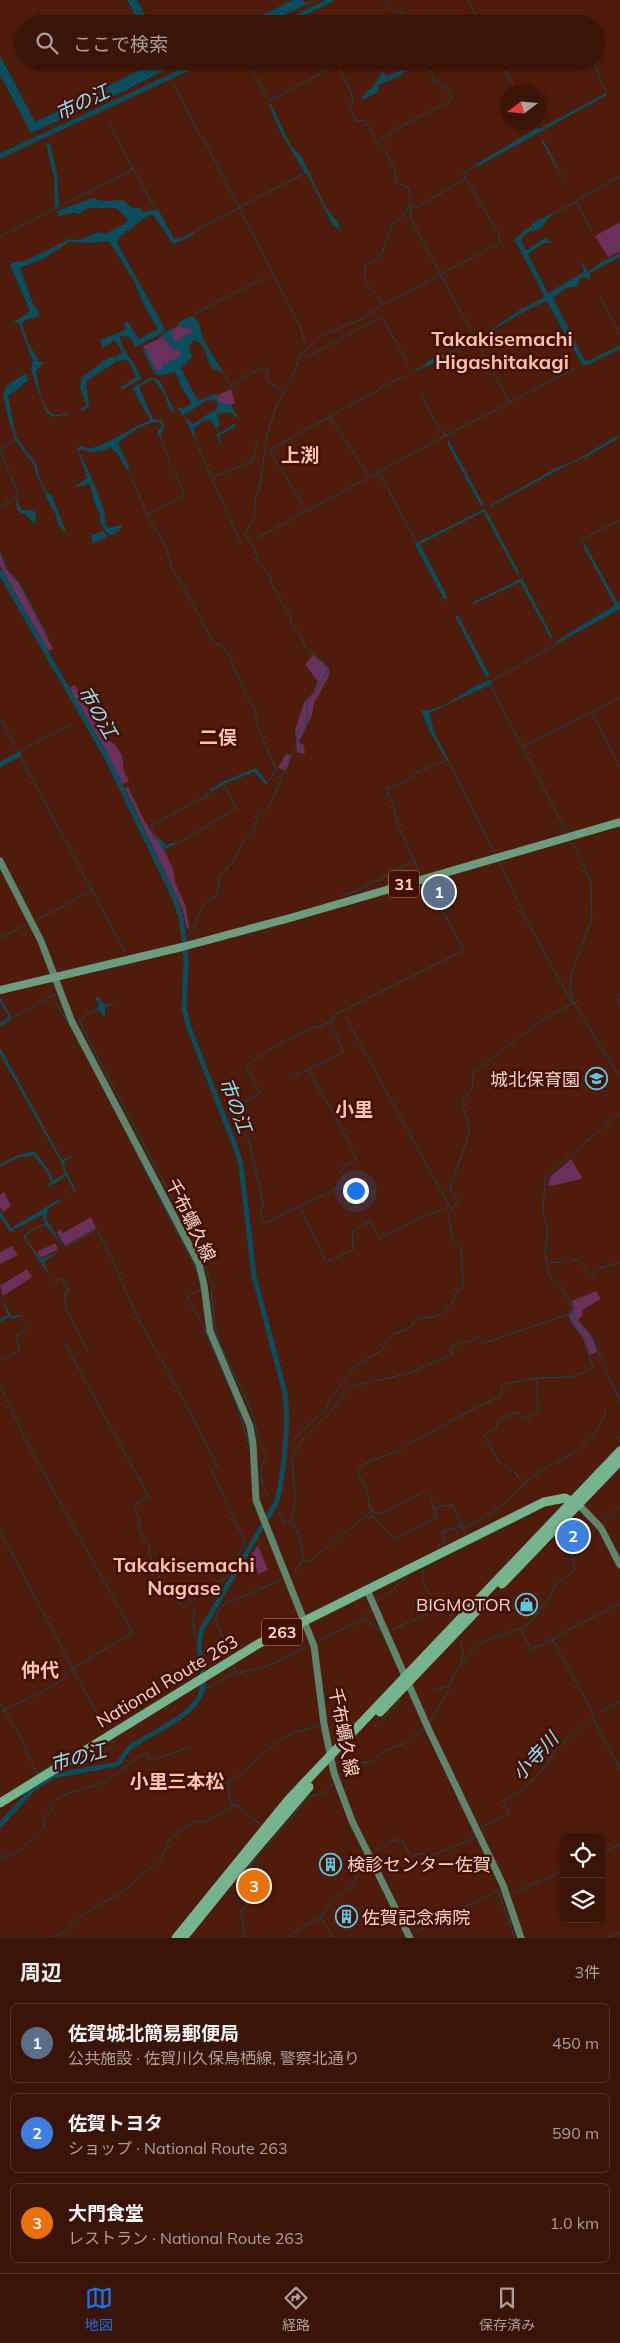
<!DOCTYPE html>
<html lang="ja">
<meta charset="utf-8">
<style>
:root{--surface:#3b1408;--page:#462116;--text:#f1f3f6;--muted:#ac9e9c;--line:#543329;--accent:#1a73e8}
body{margin:0;font-family:Mulish,"Noto Sans JP",sans-serif;background:var(--page);color:var(--text)}
.controls{position:absolute;right:15px;bottom:15px;display:grid;overflow:hidden;border-radius:8px;box-shadow:0 1px 4px #0004}
.controls button{width:45px;height:45px;display:grid;place-items:center;padding:0;border:0;border-bottom:1px solid var(--line);background:var(--surface);color:var(--text);font:25px sans-serif}
.compass{position:absolute;left:500px;top:85px;width:45px;height:45px;border-radius:50%;background:var(--surface);box-shadow:0 1px 4px #0004;rotate:254deg}
.you{position:absolute;left:355px;top:1190px;width:18px;height:18px;margin:-12px;border:4px solid #fff;border-radius:50%;background:#1a73e8;box-shadow:0 0 0 8px #1a73e833}
.badge{display:grid;place-items:center;width:32px;height:32px;border-radius:50%;background:var(--accent);color:#fff;font-size:16px;font-weight:700}
.pin{position:absolute;translate:-50% -50%;border:2px solid #fff;box-shadow:0 1px 5px #0006}
.list{margin:0;padding:0;list-style:none}
h2{display:flex;justify-content:space-between;align-items:center;height:65px;margin:0;padding:0 20px;font-size:21px}
h2 small{font-size:16px;font-weight:400;color:var(--muted)}
.list li{display:grid;grid-template-columns:32px 1fr auto;gap:15px;align-items:center;box-sizing:border-box;height:80px;margin:0 10px 10px;padding:0 10px;border:1px solid var(--line);border-radius:8px}
.list b{display:block;font-size:19px;white-space:nowrap}
.list p{margin:0;font-size:16px;white-space:nowrap;color:var(--muted)}
.list em{font-size:16px;font-style:normal;color:var(--muted)}
.icon{flex:none;width:28px;height:28px;fill:none;stroke:currentColor;stroke-width:2;stroke-linecap:round;stroke-linejoin:round}
.map{position:relative;flex:none;width:620px;height:1938px;overflow:hidden}
.search{position:absolute;background:var(--surface);box-shadow:0 1px 4px #0004;left:15px;right:15px;top:15px;height:55px;display:flex;align-items:center;gap:12px;box-sizing:border-box;padding:0 18px;border-radius:28px;color:var(--muted);font-size:19px}
.sheet{height:335px;background:var(--surface)}
nav{display:flex;justify-content:space-around;align-items:center;box-sizing:border-box;height:70px;border-top:1px solid var(--line);background:var(--surface);font-size:14px;color:var(--muted)}
nav a{display:grid;justify-items:center;gap:2px}
nav .on{color:var(--accent)}
.map>svg:first-child{display:block}
.green{fill:#68305a}
.water{fill:#094e5d}
.lines{fill:none;stroke-linecap:round;stroke-linejoin:round}
.stream{stroke:#094e5d;stroke-width:1}
.canal{stroke:#094e5d;stroke-width:5}
.secondary{stroke:#5e866e;stroke-width:7}
.primary{stroke:#6b9e80;stroke-width:8}
.highway{stroke:#76b48f;stroke-width:9}
.labels{text-anchor:middle;dominant-baseline:central;stroke-width:5;stroke-linejoin:round;paint-order:stroke}
.shield{fill:#431001;stroke:#c1998d;stroke-width:1}
.shield-label{font-size:16px;font-weight:bold;fill:#f7d4c9}
.poi-label{font-size:18px;fill:#f7d4c9;stroke:#431001;text-anchor:end}
.street-label{font-size:18px;fill:#f7d4c9;stroke:#431001}
.water-label{font-size:19px;font-style:italic;fill:#8fe0f7;stroke:#431001}
.neighbourhood-label{font-size:19px;font-weight:bold;fill:#f9c2b2;stroke:#431001}
.quarter-label{font-size:20px;font-weight:bold;fill:#f9c2b2;stroke:#431001}
</style>
<div class="map">
<svg width="620" height="1938" viewBox="0 0 620 1938">
<rect width="100%" height="100%" fill="#4f1b0a"/>
<g class="green">
<path d="M620,222V251L608,257L595,236Z"/>
<path d="M186,320L198,333L183,343L185,356L162,373L156,372L143,346L158,339Z"/>
<path d="M231,389L235,403L222,408L215,396Z"/>
<path d="M0,552L7,570L19,583L53,649L48,651L0,566Z"/>
<path d="M313,655L329,668V676L314,703L312,715L299,742L304,745L305,754L297,752L295,730L304,702L313,693L318,682L305,664Z"/>
<path d="M75,685L102,734L115,745L122,755L124,772L129,781L123,784L69,688Z"/>
<path d="M286,754L292,755L286,771L278,768Z"/>
<path d="M128,787L145,822L164,850L173,869L175,882L186,907L189,928L187,929L182,908L125,788Z"/>
<path d="M571,1159L582,1177L581,1179L551,1186L548,1185L550,1177Z"/>
<path d="M4,1192L11,1206L3,1212L0,1207V1195Z"/>
<path d="M91,1217L96,1228L65,1246L57,1233L59,1229L63,1233Z"/>
<path d="M55,1243L58,1249L41,1258L37,1252Z"/>
<path d="M12,1246L18,1255L0,1264V1252Z"/>
<path d="M27,1269L32,1277L3,1296L0,1286Z"/>
<path d="M596,1291L601,1299L582,1310L583,1315L578,1320L592,1336L597,1352L589,1355L583,1338L572,1324L569,1315L571,1311L574,1310L572,1301Z"/>
<path d="M258,1545L268,1570L258,1574L252,1554Z"/>
</g>
<g class="water">
<path d="M127,0H137L150,24H140Z"/>
<path d="M292,0H303L305,3L316,0L265,24H245Z"/>
<path d="M0,55L35,122L158,61H174L169,63L165,70L122,92L31,133L0,75Z"/>
<path d="M408,68L400,76L378,85V92L365,99H360C367,92 380,81 382,71L387,76Z"/>
<path d="M606,93L607,95L477,167L476,164L537,128L539,129Z"/>
<path d="M271,104L291,146L301,156L307,168L326,208L337,221L341,231L332,224L307,173H305L279,129L269,105Z"/>
<path d="M543,139L572,195L541,140Z"/>
<path d="M46,143H50L57,173L59,206L55,208L54,178Z"/>
<path d="M93,198L103,201L123,200L132,208H140L142,212L158,209L174,239L184,237L198,229L190,237L173,244L154,216L149,215L119,237L117,243L165,329L159,335L135,347L130,337L120,336C121,351 137,363 141,379L121,390V387L136,377L128,360L118,361L86,381L89,407L81,411L80,410L86,405L80,387L82,377L109,357H116L122,352L115,340L102,348L100,340L125,330L124,324L127,321L139,339L158,329L141,299L134,281L109,241L93,243L69,242L43,259L20,268L34,306L39,312L38,317L25,320L22,325L28,342L38,359L37,361L44,362L36,371C39,385 40,407 54,415L78,413L53,417L46,412L37,388L31,369L33,361L18,322L11,324L30,311L10,265L13,262L24,261L54,247L69,239L80,240L98,232L105,234L126,223L128,219L116,208H88L79,214L71,213L59,216L57,211Z"/>
<path d="M553,213L540,229C533,230 523,233 521,240L526,250L545,238L553,243H544L528,254L548,293L584,272L581,259L588,272L601,262L620,253V257L590,273V281L585,277L580,278L578,286L566,288L553,298L584,359L588,361L620,345V349L587,365H583L580,361L547,301C522,311 501,326 477,339L520,310L545,297L514,239L538,220Z"/>
<path d="M190,316L194,317L199,324L203,339L223,372L213,369C205,359 208,346 195,340L189,345L192,357L181,368L198,401L215,394L220,403L231,405L237,415L236,417L230,412L217,414L220,425L216,429L211,420L203,421L194,428L195,440L185,418H187L193,424L217,408V401L208,400L182,416L178,408L189,406L191,402L181,387L176,373L173,372L160,376L154,373L143,350L146,348L155,369L161,371L162,366L181,355L180,350L173,349L161,335L173,327L174,332L171,335L175,342L193,331L188,327L181,328L178,323Z"/>
<path d="M474,339L439,361L416,371L415,370L424,366L429,360L455,350Z"/>
<path d="M26,373L28,381L8,396L16,437L37,465L38,473L46,491L52,496L67,534L58,525L56,515L48,501L41,482L36,475L34,465L15,440L9,420L3,396L6,386Z"/>
<path d="M152,377L160,381L175,412L170,410L164,393L153,379L139,387L153,419L162,420L164,427L161,435H158L157,432L162,426L160,422C145,421 129,434 118,443L130,469L127,470L116,452L110,447C100,453 92,453 80,449L79,451C86,467 108,509 105,524L108,528L121,525L122,528L113,535H109L100,523V513L95,505L90,485L87,483L83,486L74,487L87,478L77,448L81,446C84,447 89,449 92,448C112,442 129,428 149,421L150,419L132,388Z"/>
<path d="M235,423V427L219,436L224,451L216,435Z"/>
<path d="M620,434L617,439L588,456L560,469L490,507L489,506L556,468L575,461Z"/>
<path d="M448,439L484,505L481,506L448,445Z"/>
<path d="M16,498L22,510L35,511L36,516L35,524L26,515L20,513L17,509Z"/>
<path d="M484,509L487,510L420,544L444,590L447,597L444,599L416,547V543Z"/>
<path d="M487,512L519,572V575L518,576L484,513Z"/>
<path d="M104,531L107,537L93,544L91,535Z"/>
<path d="M585,544L617,602L620,604V609L555,645L558,640L615,605L583,546Z"/>
<path d="M522,578L552,636L551,639L520,582L474,604L473,602Z"/>
<path d="M458,615L490,676L486,677L455,616Z"/>
<path d="M490,680L492,684L429,713L435,734L448,759L446,760L429,730L421,710C443,713 470,685 490,680Z"/>
<path d="M20,751L22,756L0,767V762Z"/>
<path d="M256,768L267,782V786L254,772L224,784L211,792V789L224,781Z"/>
<path d="M156,835L166,845L184,840L163,850L156,838Z"/>
<path d="M0,997L12,1019L0,1027V1023L9,1017L0,1002Z"/>
<path d="M95,997H98L105,1005L117,1002L105,1008V1018L99,1010H95L99,1005Z"/>
<path d="M0,1047L62,1160L75,1154L64,1162L65,1169L76,1191L48,1209L46,1219L65,1249L45,1224L26,1235L27,1241L41,1259L60,1251L44,1262L51,1278L24,1238L25,1234L45,1223L42,1215L10,1232L0,1217V1211L11,1228L56,1201L65,1199L74,1191L66,1176L47,1188L51,1182C49,1171 40,1165 34,1155L17,1158L0,1167V1164L18,1155L34,1151C41,1159 50,1170 53,1180L65,1174L61,1162L0,1054Z"/>
<path d="M0,1294L11,1316L21,1315L26,1325L20,1316L13,1319L9,1317L0,1322V1319L8,1315Z"/>
</g>
<g class="lines">
<g class="stream">
<path d="M387,0L391,10L402,12L408,24"/>
<path d="M468,0L480,24"/>
<path d="M247,61L268,99L271,100L335,66L338,67L351,92L353,102L349,106L356,121L365,120L376,141"/>
<path d="M500,61L517,92"/>
<path d="M593,61L606,93"/>
<path d="M170,77L171,79"/>
<path d="M174,84L199,135L203,138L299,324L305,343"/>
<path d="M534,122L537,128"/>
<path d="M110,126L155,209"/>
<path d="M478,164L463,174L466,179L415,208L411,207L410,217L509,402"/>
<path d="M576,202L592,231"/>
<path d="M552,215L620,176"/>
<path d="M198,229L305,173"/>
<path d="M0,237L134,169"/>
<path d="M599,294L620,334"/>
<path d="M386,304L501,242L498,233L467,180"/>
<path d="M196,313L267,277"/>
<path d="M306,357L382,317L408,364"/>
<path d="M223,372L231,386L233,385L247,375L265,367L268,371L267,378L270,383L282,390"/>
<path d="M413,372L415,370"/>
<path d="M421,392L432,416L445,436L576,368"/>
<path d="M236,416L240,420"/>
<path d="M330,417L369,476"/>
<path d="M217,429L219,433"/>
<path d="M159,434L170,462"/>
<path d="M195,440L241,544"/>
<path d="M269,450L404,376"/>
<path d="M271,453L307,511"/>
<path d="M128,468L148,517L165,545L172,568L184,587L209,635L216,644L222,645L229,655L246,695L256,712V723L276,769L267,784"/>
<path d="M379,473L417,543"/>
<path d="M214,477L253,461L257,440"/>
<path d="M0,507L18,496L17,490L1,453L2,449L16,439"/>
<path d="M148,514L171,503L184,494L174,469"/>
<path d="M257,538L445,436"/>
<path d="M585,545L581,540L620,520"/>
<path d="M0,552L7,570L19,583L49,639"/>
<path d="M445,598L449,605"/>
<path d="M492,681L555,645"/>
<path d="M490,684L566,831"/>
<path d="M593,714L620,767"/>
<path d="M0,718L15,747"/>
<path d="M523,746L620,698"/>
<path d="M20,751L73,724"/>
<path d="M20,756L125,952"/>
<path d="M447,759L494,852"/>
<path d="M156,835L151,826L198,800L207,797V793L211,792"/>
<path d="M184,840L236,808L224,784"/>
<path d="M573,843L591,882L592,918L571,975L570,993L578,1010L620,1077"/>
<path d="M500,863L525,917L572,1003"/>
<path d="M420,873L397,823L394,807L386,789L404,782L418,772L447,760"/>
<path d="M341,896L354,892L414,861"/>
<path d="M39,919L91,891"/>
<path d="M0,938L27,924"/>
<path d="M184,940C202,925 191,909 216,896L219,886V876L234,861L241,844L253,833L258,815L270,805L292,753L296,750L298,730L306,726L308,714L306,703L315,693L328,670L323,662L305,647L302,638L291,623L290,615L281,601L279,595L272,586L270,576L259,562L254,548L245,536V532L254,519L256,497L260,484L267,435L277,404L291,381L300,355L323,335L360,320L382,305C373,284 361,290 366,264L377,260L381,256L392,224C405,217 414,203 408,187L396,183L395,170L385,150L378,142L396,129L449,102L452,97L445,87L434,80L426,61"/>
<path d="M620,994L618,999L620,1007"/>
<path d="M52,996L68,1023"/>
<path d="M95,1010L79,1019L84,1031L198,1247L209,1278L215,1286L211,1290L215,1327L220,1344L253,1414L258,1438L267,1456C257,1470 261,1483 269,1497"/>
<path d="M345,1016L451,1209L459,1202L450,1188L469,1134L468,1120L463,1107V1100L472,1089L473,1073L542,1020L574,1003"/>
<path d="M12,1018L56,994"/>
<path d="M294,1076L344,1052L330,1022"/>
<path d="M620,1113L548,1174L545,1178L543,1212L548,1231L545,1250L549,1276L561,1287L569,1300L576,1321L591,1336L620,1401"/>
<path d="M129,1138L198,1273"/>
<path d="M301,1208L326,1262L353,1250L352,1231L370,1221L379,1239L416,1220L448,1207"/>
<path d="M260,1216L263,1203L251,1149L248,1139L229,1112L260,1093L246,1066C274,1045 300,1031 334,1021L333,1016L464,950L449,922L425,885"/>
<path d="M261,1216L265,1223L347,1184L341,1172L344,1165L357,1159L330,1106L327,1103L309,1070"/>
<path d="M571,1261L578,1259L589,1275L593,1276L598,1269L620,1262"/>
<path d="M549,1263L563,1262"/>
<path d="M54,1282L62,1278L69,1291L65,1293L66,1309L87,1351"/>
<path d="M200,1284L201,1289L187,1297L205,1330L237,1405L249,1445"/>
<path d="M64,1342L149,1497L134,1505L140,1520L139,1530L150,1548L149,1553L166,1598L175,1594L183,1608L213,1585L226,1578L245,1542L211,1470L218,1466L168,1371L138,1319L109,1252L96,1229L64,1249"/>
<path d="M0,1361L20,1350L16,1338L18,1334L26,1329L25,1326"/>
<path d="M376,1381L409,1373L453,1354L450,1348C460,1342 470,1343 479,1337L484,1343L572,1313"/>
<path d="M0,1385L26,1441L133,1633L73,1668L63,1679L39,1694L3,1710"/>
<path d="M618,1439L620,1437"/>
<path d="M291,1443L303,1429L325,1411L331,1398L356,1366L381,1351L393,1334L408,1329L419,1318L436,1317L452,1304L456,1293L463,1286L461,1249L453,1240L448,1214"/>
<path d="M406,1446L479,1406L501,1396L502,1385L536,1378"/>
<path d="M525,1483C548,1461 587,1455 600,1424C602,1419 606,1416 605,1410"/>
<path d="M429,1492L434,1508L452,1504L466,1535"/>
<path d="M372,1511C367,1503 369,1499 367,1491C364,1484 360,1479 358,1471L362,1465L402,1449"/>
<path d="M279,1512L285,1524L292,1519L295,1500L292,1457L302,1440L330,1413L350,1387L371,1382"/>
<path d="M367,1517L373,1516L394,1539L437,1518L434,1508"/>
<path d="M292,1520L301,1541L303,1560L308,1562L368,1514L372,1511L379,1514L424,1492"/>
<path d="M604,1522L620,1505"/>
<path d="M463,1529L501,1507L525,1483L515,1473L498,1461L484,1435L496,1428L498,1420L518,1412L524,1420L538,1412L537,1378L571,1377L593,1368L585,1338L573,1324L571,1313"/>
<path d="M0,1531L106,1731"/>
<path d="M439,1548L438,1545L445,1542L442,1532L462,1526"/>
<path d="M295,1572L303,1560"/>
<path d="M377,1601L394,1589L408,1575"/>
<path d="M195,1609L193,1617L194,1636L200,1638"/>
<path d="M453,1618C442,1600 419,1595 423,1567L530,1514"/>
<path d="M365,1619L366,1615L372,1611"/>
<path d="M521,1629L531,1650L620,1603"/>
<path d="M391,1630L442,1607"/>
<path d="M321,1639L365,1619L383,1633"/>
<path d="M460,1640L463,1650L461,1664"/>
<path d="M229,1654L215,1618L223,1605L281,1580"/>
<path d="M233,1664L236,1673"/>
<path d="M203,1690L231,1675L264,1667L284,1659L307,1646"/>
<path d="M434,1690L448,1687"/>
<path d="M0,1703L20,1736L37,1774L60,1760"/>
<path d="M600,1712L620,1701"/>
<path d="M592,1717L620,1769"/>
<path d="M429,1722L447,1694L453,1675L476,1647L484,1641L521,1628L529,1623L549,1598L555,1585L575,1570L571,1552L596,1529"/>
<path d="M333,1725L354,1722"/>
<path d="M375,1727L400,1700"/>
<path d="M101,1755L114,1745L111,1739"/>
<path d="M66,1766L83,1763"/>
<path d="M343,1771L353,1763L372,1762L386,1750L404,1744L425,1727"/>
<path d="M217,1788C227,1781 238,1777 247,1769C274,1744 280,1734 319,1726"/>
<path d="M233,1806L236,1805L260,1824"/>
<path d="M482,1826L509,1814L503,1800L524,1789L541,1772L558,1748L594,1715L552,1639"/>
<path d="M0,1853L4,1859L21,1850L46,1824L43,1818L53,1809L51,1804C61,1792 85,1790 101,1783C118,1776 130,1760 147,1753L151,1761L189,1747"/>
<path d="M601,1853L620,1844"/>
<path d="M373,1854C382,1847 391,1838 402,1840L410,1857L421,1853L430,1856L475,1838V1833"/>
<path d="M514,1893L564,1870"/>
<path d="M321,1917L333,1938"/>
<path d="M415,1933L498,1890L515,1938"/>
<path d="M51,1938L64,1932L85,1913L121,1893L161,1859L170,1838L196,1821L204,1822C208,1820 230,1809 233,1806L229,1796V1782"/>
<path d="M245,1938L241,1910L247,1905L245,1879L247,1869L309,1797L324,1793L332,1785"/>
<path d="M289,1938L293,1933L321,1917L333,1901L354,1884L360,1866L366,1860"/>
<path d="M607,1938L620,1932"/>
</g>
<g class="canal">
<path d="M282,24L331,0"/>
<path d="M0,156L204,61"/>
<path d="M0,572L106,756L175,899L181,918L184,940L186,962L184,1008L188,1025L237,1151L241,1165L254,1276L285,1393C289,1421 284,1473 277,1501L202,1629L199,1643L202,1672"/>
<path d="M0,1825L33,1789L53,1776L117,1764C123,1759 125,1751 132,1746C153,1731 207,1712 203,1679"/>
</g>
<g class="secondary">
<path d="M0,861L41,941L72,1022L199,1264L204,1285L210,1331L250,1426L253,1444L256,1500L314,1646L324,1724L334,1773L352,1821L410,1938"/>
<path d="M579,1505L601,1528L620,1565"/>
<path d="M367,1590L428,1728L503,1885L521,1938"/>
</g>
<path class="primary" d="M0,990L182,947L290,918L620,822"/>
<g class="highway">
<path d="M502,1584L620,1461"/>
<path d="M380,1712L483,1604"/>
<path d="M0,1803L258,1644L544,1502L565,1498L579,1505"/>
<path d="M176,1938L289,1799L620,1451"/>
<path d="M183,1938L239,1869L309,1787"/>
</g>
</g>
<defs>
<symbol id="school-ring" viewBox="-11 -11 22 22"><circle r="9.5" fill="#431001" stroke="#5ac8e5" stroke-width="1.5"/><path d="M0-5L7-2L0 1L-7-2ZM-4 1L0 2.5L4 1V4Q0 6-4 4Z" fill="#5ac8e5"/></symbol>
<symbol id="shop-ring" viewBox="-11 -11 22 22"><circle r="9.5" fill="#431001" stroke="#5ac8e5" stroke-width="1.5"/><path d="M-5-2.5h2.3a2.7 3.5 0 0 1 5.4 0H5L5.5 6h-11ZM-1.5-2.5h3a1.5 2.3 0 0 0-3 0Z" fill="#5ac8e5"/></symbol>
<symbol id="building-ring" viewBox="-11 -11 22 22"><circle r="9.5" fill="#431001" stroke="#5ac8e5" stroke-width="1.5"/><path d="M-4-6H4V6H1V3H-1V6H-4ZM-2.5-4.3h1.7v1.8h-1.7ZM.8-4.3h1.7v1.8H.8ZM-2.5-1h1.7V.8h-1.7ZM.8-1h1.7V.8H.8Z" fill="#5ac8e5"/></symbol>
</defs>
<g fill-rule="evenodd">
<use href="#school-ring" x="584" y="1066" width="25" height="25"/>
<use href="#shop-ring" x="514" y="1592" width="25" height="25"/>
<use href="#building-ring" x="318" y="1852" width="25" height="25"/>
<use href="#building-ring" x="334" y="1904" width="25" height="25"/>
</g>
<g class="labels">
<g class="shield">
<rect x="389" y="870.5" width="30" height="27" rx="4"/>
<rect x="262" y="1618.5" width="40" height="27" rx="4"/>
</g>
<g class="shield-label">
<text x="404" y="884">31</text>
<text x="282" y="1632">263</text>
</g>
<g class="poi-label">
<text x="580" y="1079">城北保育園</text>
<text x="511" y="1604">BIGMOTOR</text>
<text x="347" y="1864" text-anchor="start">検診センター佐賀</text>
<text x="362" y="1917" text-anchor="start">佐賀記念病院</text>
</g>
<g class="street-label">
<text transform="translate(191 1220) rotate(64)">千布蠣久線</text>
<text transform="translate(167 1681) rotate(-31)">National Route 263</text>
<text transform="translate(344 1732) rotate(79)">千布蠣久線</text>
</g>
<g class="water-label">
<text transform="translate(82 102) rotate(-25)">市の江</text>
<text transform="translate(98 712) rotate(60)">市の江</text>
<text transform="translate(236 1105) rotate(69)">市の江</text>
<text transform="translate(535 1756) rotate(-47)">小寺川</text>
<text transform="translate(78 1757) rotate(-15)">市の江</text>
</g>
<g class="neighbourhood-label">
<text x="300" y="455">上渕</text>
<text x="218" y="737">二俣</text>
<text x="354" y="1109">小里</text>
<text x="40" y="1670">仲代</text>
<text x="177" y="1781">小里三本松</text>
</g>
<g class="quarter-label">
<text x="502" y="338">Takakisemachi<tspan x="502" dy="23">Higashitakagi</tspan></text>
<text x="184" y="1564">Takakisemachi<tspan x="184" dy="23">Nagase</tspan></text>
</g>
</g>
</svg>
<div class="controls">
<button><svg class="icon" aria-label="locate" viewBox="0 0 24 24"><circle cx="12" cy="12" r="6"/><path d="M12 2v4M12 18v4M2 12h4M18 12h4"/></svg></button>
<button><svg class="icon" aria-label="layers" viewBox="0 0 24 24"><path d="M12 4l9 5-9 5-9-5zM3 14l9 5 9-5"/></svg></button>
</div>
<svg class="compass" viewBox="-18 -18 36 36"><path d="M0-13l5 13h-10z" fill="#e53935"/><path d="M0 13l5-13h-10z" fill="#ac9e9c"/></svg>
<div class="you"></div>
<div class="pin badge" style="left:439px;top:892px;background:#5c6f8a">1</div>
<div class="pin badge" style="left:573px;top:1536px;background:#3f7fe0">2</div>
<div class="pin badge" style="left:254px;top:1886px;background:#e8710a">3</div>
<div class="search"><svg class="icon" aria-label="search" viewBox="0 0 24 24"><circle cx="10" cy="10" r="6"/><path d="M15 15l6 6"/></svg>ここで検索</div>
</div>
<section class="sheet">
<h2>周辺<small>3件</small></h2>
<ul class="list">
<li><span class="badge" style="background:#5c6f8a">1</span><div><b>佐賀城北簡易郵便局</b><p>公共施設 · 佐賀川久保鳥栖線, 警察北通り</p></div><em>450 m</em></li>
<li><span class="badge" style="background:#3f7fe0">2</span><div><b>佐賀トヨタ</b><p>ショップ · National Route 263</p></div><em>590 m</em></li>
<li><span class="badge" style="background:#e8710a">3</span><div><b>大門食堂</b><p>レストラン · National Route 263</p></div><em>1.0 km</em></li>
</ul>
</section>
<nav>
<a class="on"><svg class="icon" aria-label="map" viewBox="0 0 24 24"><path d="M3 6l6-2 6 2 6-2v14l-6 2-6-2-6 2zM9 4v14M15 6v14"/></svg>地図</a>
<a><svg class="icon" aria-label="directions" viewBox="0 0 24 24"><path d="M12 3l9 9-9 9-9-9zM9 14v-3h6M13 9l2 2-2 2"/></svg>経路</a>
<a><svg class="icon" aria-label="saved" viewBox="0 0 24 24"><path d="M7 4h10v16l-5-4-5 4z"/></svg>保存済み</a>
</nav>
